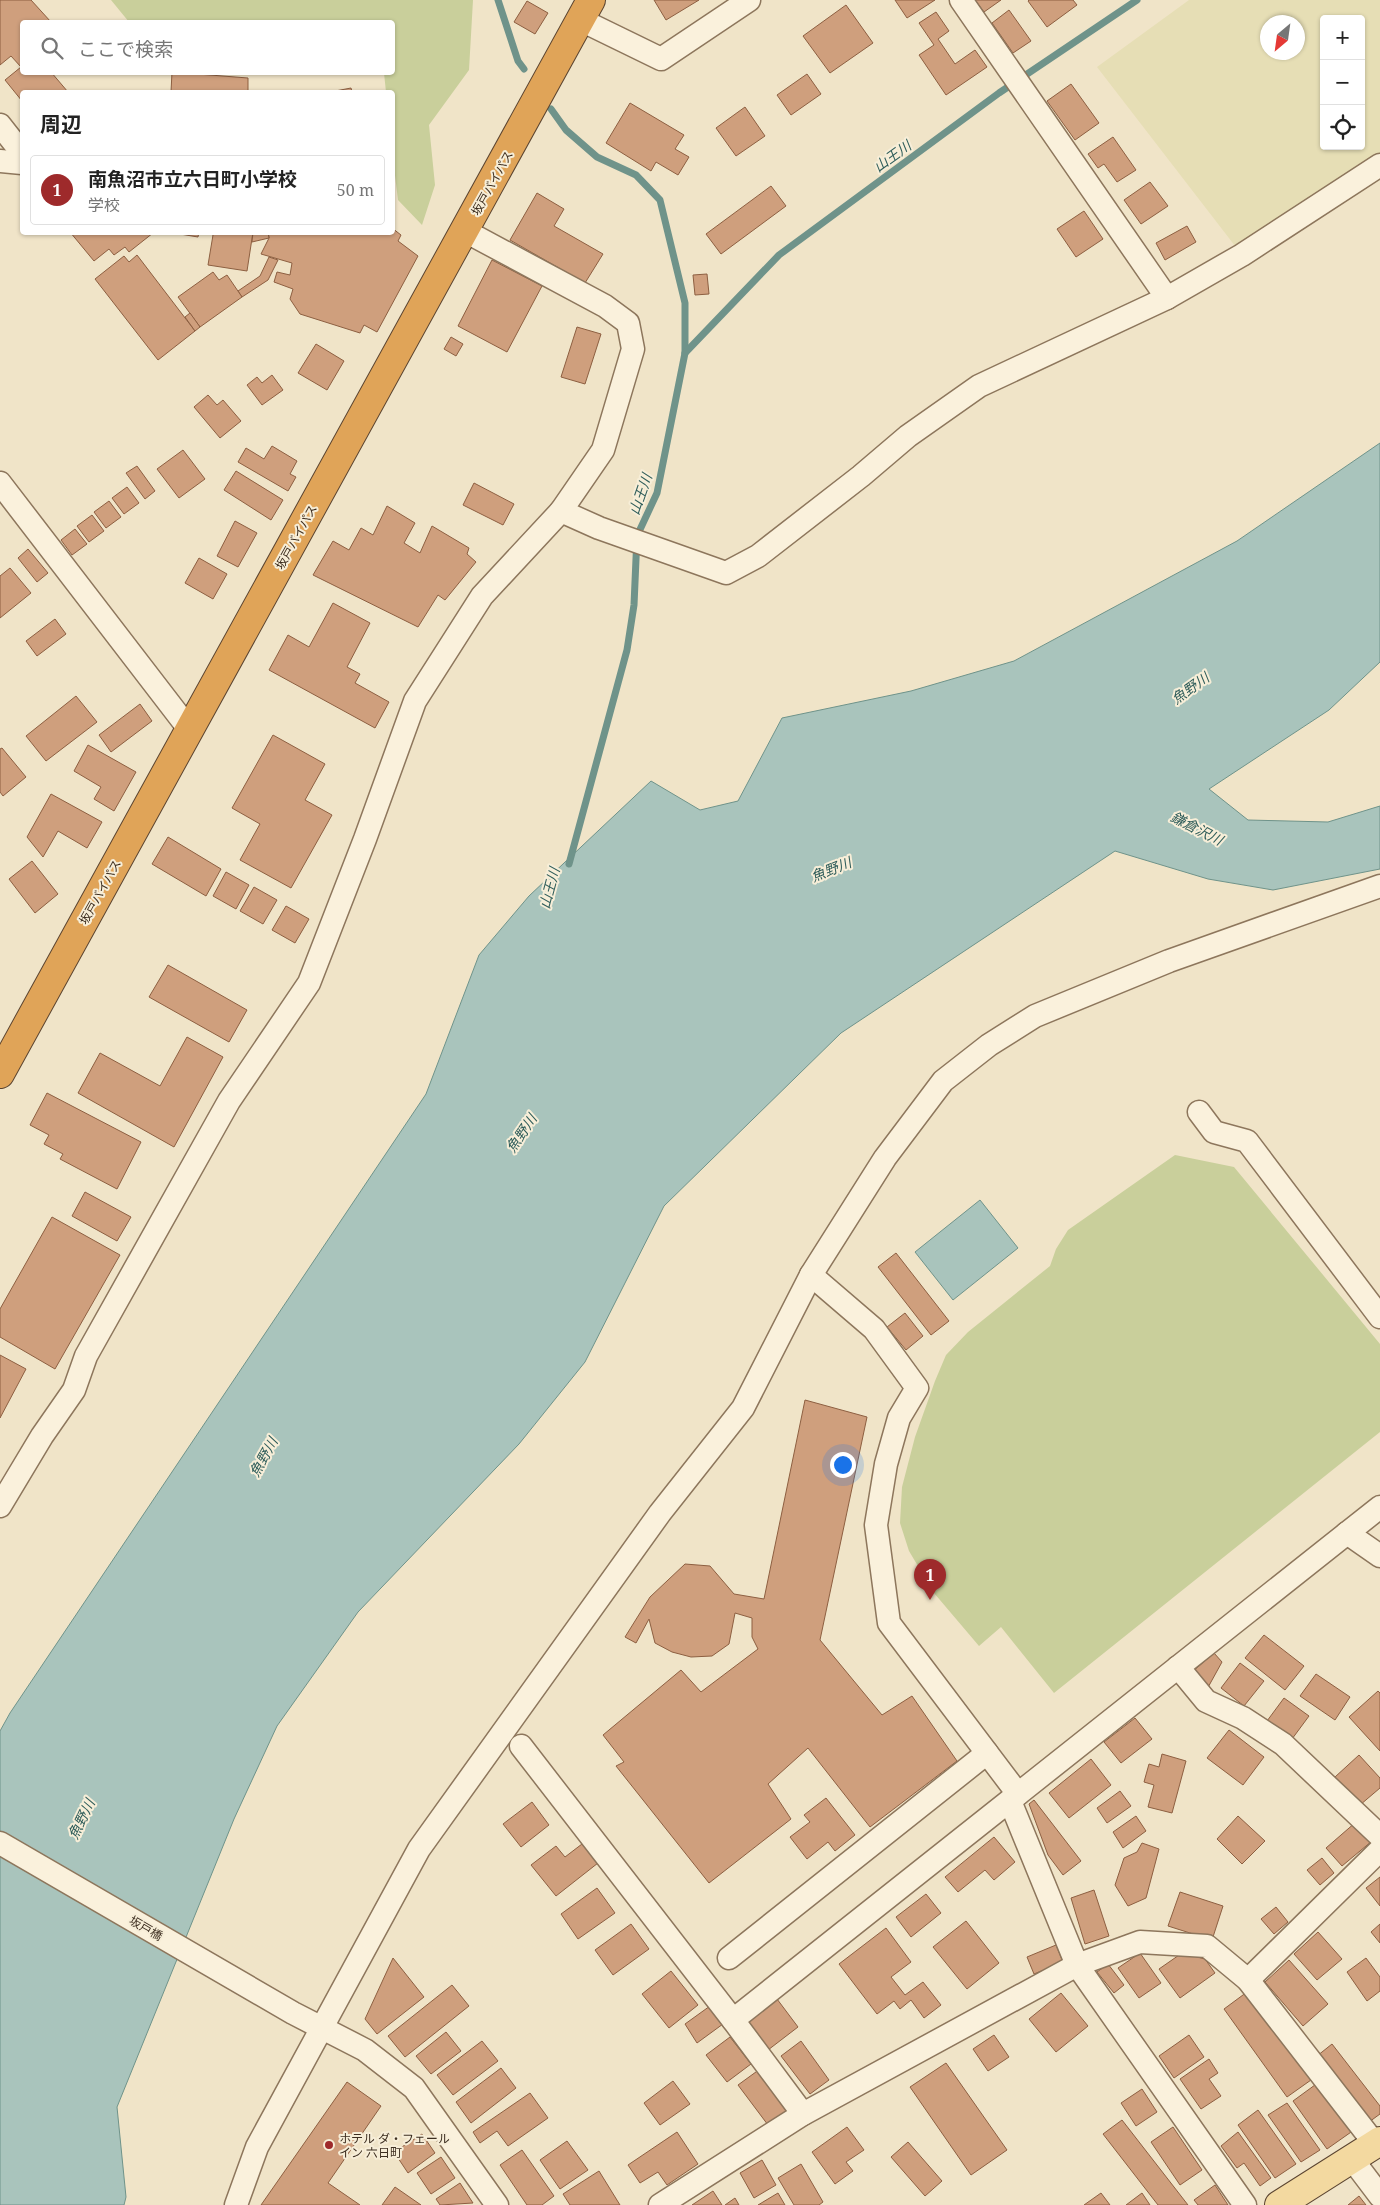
<!DOCTYPE html>
<html lang="ja">
<meta charset="utf-8">
<style>
:root{--surface:#fff;--page:#f2f2f2;--text:#222;--muted:#767676;--line:#e0e0e0;--accent:#9e2a2b}
body{margin:0;font-family:"Noto Serif","Noto Sans JP",serif;background:var(--page);color:var(--text)}
.controls{position:absolute;right:15px;top:15px;display:grid;overflow:hidden;border-radius:5px;box-shadow:0 1px 4px #0004}
.controls button{width:45px;height:45px;display:grid;place-items:center;padding:0;border:0;border-bottom:1px solid var(--line);background:var(--surface);color:var(--text);font:25px sans-serif}
.compass{position:absolute;left:1260px;top:15px;width:45px;height:45px;border-radius:50%;background:var(--surface);box-shadow:0 1px 4px #0004;rotate:209deg}
.you{position:absolute;left:842px;top:1464px;width:18px;height:18px;margin:-12px;border:4px solid #fff;border-radius:50%;background:#1a73e8;box-shadow:0 0 0 8px #1a73e833}
.badge{display:grid;place-items:center;width:32px;height:32px;border-radius:50%;background:var(--accent);color:#fff;font-size:16px;font-weight:700}
.pin{position:absolute;translate:-50% -41px;filter:drop-shadow(0 1px 2px #0008)}
.pin::after{content:'';position:absolute;top:26px;width:18px;height:15px;background:inherit;clip-path:polygon(0 0,100% 0,50% 100%)}
.list{margin:0;padding:0;list-style:none}
h2{display:flex;justify-content:space-between;align-items:center;height:65px;margin:0;padding:0 20px;font-size:21px}
h2 small{font-size:16px;font-weight:400;color:var(--muted)}
.list li{display:grid;grid-template-columns:32px 1fr auto;gap:15px;align-items:center;box-sizing:border-box;height:70px;margin:0 10px 10px;padding:0 10px;border:1px solid var(--line);border-radius:5px}
.list b{display:block;font-size:19px;white-space:nowrap}
.list p{margin:0;font-size:16px;white-space:nowrap;color:var(--muted)}
.list em{font-size:16px;font-style:normal;color:var(--muted)}
.icon{flex:none;width:28px;height:28px;fill:none;stroke:currentColor;stroke-width:2;stroke-linecap:round;stroke-linejoin:round}
.map{position:relative;flex:none;width:1380px;height:2205px;overflow:hidden}
.search{position:absolute;background:var(--surface);box-shadow:0 1px 4px #0004;left:20px;top:20px;width:375px;height:55px;display:flex;align-items:center;gap:12px;box-sizing:border-box;padding:0 18px;border-radius:5px;color:var(--muted);font-size:19px}
.panel{position:absolute;background:var(--surface);box-shadow:0 1px 4px #0004;left:20px;top:90px;width:375px;height:145px;border-radius:5px}
.map>svg:first-child{display:block}
.farmland{fill:#e6deb5;fill-rule:evenodd}
.green{fill:#c9cf9b}
.water{fill:#a9c4bc;stroke:#6f938a}
.lines{fill:none;stroke-linecap:round;stroke-linejoin:round}
.stream{stroke:#6f938a;stroke-width:7}
.building{fill:#cf9f7d;stroke:#8d5f41}
.minor-casing{stroke:#8d765c;stroke-width:25}
.major-casing{stroke:#5b4430;stroke-width:30}
.highway-casing{stroke:#5b4430;stroke-width:30}
.minor{stroke:#faf1dc;stroke-width:22}
.major{stroke:#f3d9a0;stroke-width:28}
.highway{stroke:#e0a458;stroke-width:28}
.poi-dot{fill:#9e2a2b;stroke:#f7eed8;stroke-width:2}
.labels{text-anchor:middle;dominant-baseline:central;stroke-width:4;stroke-linejoin:round;paint-order:stroke}
.street-label{font-size:12px;fill:#3d2e20;stroke:#f7eed8}
.poi-label{font-size:12px;fill:#3d2e20;stroke:#f7eed8;text-anchor:start}
.water-label{font-size:14px;font-style:italic;fill:#2f5d5a;stroke:#f7eed8}
</style>
<div class="map">
<svg width="1380" height="2205" viewBox="0 0 1380 2205">
<rect width="100%" height="100%" fill="#f0e4c8"/>
<path class="farmland" d="M1189,0H1380V165L1242,255L1097,67ZM1324,19H1361V146H1324ZM1268,22H1298V52H1268Z"/>
<g class="green">
<path d="M111,0H473L469,70L429,125L435,185L422,225L398,200L392,151V92H386L384,73L392,72V22H129Z"/>
<path d="M1175,1155L1234,1167L1380,1344V1432L1054,1693L1001,1627L979,1646L934,1593L909,1551L900,1523L902,1487L915,1437L935,1381L946,1355L968,1332L1050,1266L1056,1249L1068,1230Z"/>
</g>
<g class="water">
<path d="M1380,443V662L1329,710L1209,789L1248,820L1328,822L1380,806V869L1273,890L1208,879L1115,851L841,1033L664,1206L585,1362L519,1444L358,1612L277,1726L234,1819L117,2107L126,2197L124,2205H0V1731L10,1713L426,1094L479,955L529,896L651,781L700,810L738,801L782,718L911,691L1014,661L1237,541Z"/>
<path d="M980,1200L1018,1248L953,1300L915,1252Z"/>
</g>
<g class="lines">
<g class="stream">
<path d="M498,0L518,61L524,69"/>
<path d="M551,109L566,130L597,157L636,175L660,200L685,303V353L657,493L637,536L634,605L627,650L569,864"/>
<path d="M685,353L779,255L999,93L1137,0"/>
</g>
</g>
<g class="building">
<path d="M0,0H31L51,22H22V72H51L68,92H22V101L5,80L21,67L11,56L0,65Z"/>
<path d="M654,0H699L666,20Z"/>
<path d="M895,0H935L907,18Z"/>
<path d="M975,0H1001L984,12Z"/>
<path d="M1029,0H1073L1077,5L1047,27L1028,1Z"/>
<path d="M527,1L548,13L535,34L514,22Z"/>
<path d="M846,5L873,43L830,73L803,36Z"/>
<path d="M1009,10L1031,41L1013,53L992,23Z"/>
<path d="M936,12L949,31L938,39L955,64L975,50L987,67L946,95L919,55L934,45L919,23Z"/>
<path d="M172,72L248,78V92H171Z"/>
<path d="M807,74L821,94L791,115L777,95Z"/>
<path d="M1071,84L1099,123L1075,140L1047,101Z"/>
<path d="M351,88L352,92H330Z"/>
<path d="M630,103L684,135L675,149L689,157L678,175L656,162L651,171L606,143Z"/>
<path d="M745,107L765,136L736,156L716,128Z"/>
<path d="M1113,137L1136,170L1117,182L1104,164L1098,168L1088,154Z"/>
<path d="M1150,182L1168,206L1141,224L1124,200Z"/>
<path d="M771,186L786,206L721,254L706,234Z"/>
<path d="M537,193L564,209L554,226L603,254L585,283L510,240Z"/>
<path d="M1084,211L1103,239L1076,257L1057,229Z"/>
<path d="M1187,226L1196,242L1165,260L1156,243Z"/>
<path d="M392,228L401,235L398,241L418,256L377,332L364,325L360,333L300,314L290,299L293,289L274,282L277,272L290,275L292,263L261,254L269,238L268,232H392Z"/>
<path d="M70,232H153V233L129,252L125,247L114,255L109,249L94,261Z"/>
<path d="M168,232H199L198,237Z"/>
<path d="M209,232H253L247,271L208,265L213,235Z"/>
<path d="M253,232H268L269,238L252,242Z"/>
<path d="M137,255L195,331L158,360L95,279L124,256L129,262Z"/>
<path d="M269,257L278,260L268,280L242,297L238,291L260,276Z"/>
<path d="M492,260L542,286L507,352L458,326Z"/>
<path d="M213,272L219,280L227,275L242,297L200,327L178,297Z"/>
<path d="M707,274L709,294L695,295L693,275Z"/>
<path d="M190,313L200,327L195,331L185,317Z"/>
<path d="M577,327L601,334L585,384L561,377Z"/>
<path d="M451,337L463,344L456,356L444,349Z"/>
<path d="M316,344L344,361L327,390L298,373Z"/>
<path d="M272,375L283,390L262,405L247,385L257,377L262,383Z"/>
<path d="M208,395L217,405L223,400L241,421L220,438L194,407Z"/>
<path d="M272,446L297,461L290,474L296,477L288,491L238,462L246,448L264,459Z"/>
<path d="M183,450L205,479L179,498L157,469Z"/>
<path d="M137,466L155,491L145,499L126,473Z"/>
<path d="M236,471L283,500L271,520L224,490Z"/>
<path d="M474,483L514,504L503,525L463,505Z"/>
<path d="M127,487L139,503L124,514L112,498Z"/>
<path d="M109,501L121,517L106,528L94,512Z"/>
<path d="M387,506L415,523L404,543L420,553L432,526L469,548L467,554L476,562L445,600L438,595L418,627L313,575L333,541L349,550L361,528L373,535Z"/>
<path d="M92,515L104,531L89,542L77,526Z"/>
<path d="M235,521L257,533L238,567L217,556Z"/>
<path d="M75,529L87,544L72,555L61,540Z"/>
<path d="M28,549L48,573L37,582L18,558Z"/>
<path d="M199,558L227,574L213,599L185,583Z"/>
<path d="M10,568L31,593L0,618V576Z"/>
<path d="M333,603L370,623L347,667L360,674L355,683L389,702L375,728L269,670L288,635L309,647Z"/>
<path d="M55,619L66,634L37,656L26,641Z"/>
<path d="M76,696L97,722L46,761L26,736Z"/>
<path d="M140,704L152,721L111,752L99,735Z"/>
<path d="M273,735L325,764L305,800L332,815L291,888L240,860L260,824L232,808Z"/>
<path d="M88,745L136,772L114,811L94,799L101,787L74,771Z"/>
<path d="M2,748L26,777L3,796L0,792V749Z"/>
<path d="M51,794L102,822L87,848L58,831L43,857L27,837Z"/>
<path d="M168,837L221,869L206,896L152,864Z"/>
<path d="M32,861L58,894L35,913L9,879Z"/>
<path d="M226,872L249,885L236,909L213,896Z"/>
<path d="M254,887L277,900L263,924L240,911Z"/>
<path d="M286,906L309,919L295,943L272,930Z"/>
<path d="M168,965L247,1010L229,1042L149,997Z"/>
<path d="M187,1037L223,1057L174,1147L78,1093L100,1053L160,1086Z"/>
<path d="M47,1093L141,1142L117,1189L60,1159L63,1154L44,1144L49,1135L30,1125Z"/>
<path d="M85,1192L131,1217L117,1241L72,1216Z"/>
<path d="M52,1217L120,1255L55,1369L0,1337V1309Z"/>
<path d="M896,1253L949,1321L931,1335L878,1267Z"/>
<path d="M905,1313L923,1336L906,1350L887,1327Z"/>
<path d="M0,1355L26,1369L0,1418Z"/>
<path d="M805,1400L867,1417L820,1640L882,1715L912,1696L957,1761L870,1827L808,1748L768,1784L791,1819L709,1883L616,1766L624,1762L603,1735L681,1670L701,1692L758,1649L752,1637V1618L735,1613L729,1644L712,1656L691,1657L672,1652L655,1643L649,1619L636,1643L625,1637L650,1597L685,1564L710,1566L734,1594L764,1599Z"/>
<path d="M1264,1635L1304,1666L1285,1690L1245,1658Z"/>
<path d="M1214,1653L1222,1662L1206,1691L1191,1673Z"/>
<path d="M1240,1663L1264,1681L1244,1706L1221,1688Z"/>
<path d="M1316,1674L1350,1697L1335,1720L1300,1696Z"/>
<path d="M1378,1691L1380,1693V1751L1349,1717Z"/>
<path d="M1284,1698L1309,1716L1292,1739L1267,1721Z"/>
<path d="M1135,1718L1152,1739L1121,1763L1104,1742Z"/>
<path d="M1229,1730L1264,1757L1243,1785L1207,1758Z"/>
<path d="M1162,1754L1186,1761L1172,1813L1148,1807L1154,1785L1144,1782L1149,1764L1159,1767Z"/>
<path d="M1359,1755L1380,1778V1788L1360,1805L1335,1777Z"/>
<path d="M1091,1759L1111,1785L1069,1818L1049,1793Z"/>
<path d="M1120,1791L1131,1806L1107,1823L1097,1808Z"/>
<path d="M826,1798L855,1835L835,1851L828,1842L807,1859L790,1837L810,1822L804,1815Z"/>
<path d="M1034,1800L1081,1861L1063,1875L1048,1855L1029,1804Z"/>
<path d="M532,1802L549,1825L521,1847L503,1824Z"/>
<path d="M1136,1816L1146,1831L1123,1848L1113,1832Z"/>
<path d="M1238,1816L1265,1841L1242,1864L1217,1839Z"/>
<path d="M1356,1822L1372,1841L1342,1866L1326,1848Z"/>
<path d="M994,1837L1015,1862L994,1880L985,1870L958,1892L945,1877Z"/>
<path d="M1142,1843L1159,1849L1146,1898L1128,1906L1115,1885L1124,1858L1137,1852Z"/>
<path d="M582,1844L598,1863L556,1896L531,1865L556,1846L565,1857Z"/>
<path d="M1322,1858L1334,1873L1320,1885L1307,1870Z"/>
<path d="M1380,1877V1906L1366,1888Z"/>
<path d="M597,1888L615,1913L578,1939L561,1914Z"/>
<path d="M1094,1890L1109,1936L1085,1944L1071,1898Z"/>
<path d="M1180,1892L1223,1906L1212,1940L1168,1926Z"/>
<path d="M926,1894L941,1913L911,1937L896,1917Z"/>
<path d="M1276,1907L1288,1922L1274,1934L1261,1919Z"/>
<path d="M966,1921L999,1963L967,1989L933,1947Z"/>
<path d="M631,1924L649,1949L613,1975L595,1950Z"/>
<path d="M1380,1924V1943L1371,1932Z"/>
<path d="M886,1928L911,1962L891,1977L905,1995L923,1982L941,2005L924,2018L911,2000L900,2009L894,2001L877,2014L839,1964Z"/>
<path d="M1318,1932L1342,1959L1317,1980L1294,1954Z"/>
<path d="M1056,1945L1063,1962L1034,1974L1027,1957Z"/>
<path d="M1140,1953L1161,1983L1139,1998L1118,1968Z"/>
<path d="M1182,1953L1205,1959L1215,1973L1180,1998L1159,1969Z"/>
<path d="M393,1958L424,1997L377,2034L365,2019Z"/>
<path d="M1366,1958L1380,1977V1991L1367,2001L1347,1972Z"/>
<path d="M1289,1960L1328,2004L1303,2026L1265,1982Z"/>
<path d="M1108,1964L1124,1985L1114,1993L1097,1972Z"/>
<path d="M671,1971L698,2005L669,2028L642,1994Z"/>
<path d="M452,1985L469,2006L405,2057L388,2036Z"/>
<path d="M1247,1992L1311,2080L1287,2097L1224,2009Z"/>
<path d="M1061,1993L1088,2026L1056,2052L1029,2019Z"/>
<path d="M777,1999L798,2027L768,2050L746,2021Z"/>
<path d="M710,2006L723,2024L697,2043L685,2024Z"/>
<path d="M446,2032L461,2051L431,2074L416,2056Z"/>
<path d="M994,2035L1009,2057L988,2071L973,2049Z"/>
<path d="M1189,2035L1204,2057L1174,2078L1159,2056Z"/>
<path d="M730,2037L751,2064L727,2082L706,2055Z"/>
<path d="M482,2041L498,2061L453,2095L437,2075Z"/>
<path d="M801,2041L829,2080L810,2094L781,2056Z"/>
<path d="M1332,2044L1380,2106V2114L1369,2122L1317,2056Z"/>
<path d="M1209,2059L1218,2073L1209,2079L1221,2096L1201,2109L1180,2079Z"/>
<path d="M946,2063L1007,2150L971,2175L910,2087Z"/>
<path d="M501,2068L516,2088L471,2123L456,2102Z"/>
<path d="M760,2069L790,2108L768,2125L738,2085Z"/>
<path d="M673,2081L690,2104L660,2125L644,2103Z"/>
<path d="M347,2082L381,2106L328,2183L360,2205H261Z"/>
<path d="M1319,2082L1354,2130L1327,2149L1293,2101Z"/>
<path d="M1142,2089L1157,2112L1136,2126L1121,2103Z"/>
<path d="M530,2093L548,2118L508,2146L497,2131L480,2143L473,2132Z"/>
<path d="M1287,2103L1320,2150L1301,2162L1268,2115Z"/>
<path d="M1258,2110L1296,2164L1275,2178L1238,2125Z"/>
<path d="M1122,2120L1188,2205H1158L1103,2134Z"/>
<path d="M847,2127L864,2150L846,2162L853,2171L835,2184L812,2152Z"/>
<path d="M1173,2127L1202,2170L1180,2185L1151,2142Z"/>
<path d="M677,2132L698,2164L667,2185L658,2172L640,2183L628,2165Z"/>
<path d="M1238,2132L1271,2178L1260,2186L1244,2163L1237,2168L1221,2146Z"/>
<path d="M422,2134L435,2153L408,2173L394,2152Z"/>
<path d="M567,2141L588,2170L560,2189L540,2160Z"/>
<path d="M908,2142L942,2181L925,2196L891,2157Z"/>
<path d="M522,2150L554,2196L542,2205H527L500,2165Z"/>
<path d="M441,2157L455,2178L431,2194L417,2173Z"/>
<path d="M762,2160L776,2185L754,2198L740,2173Z"/>
<path d="M801,2164L823,2202L819,2205H794L778,2178Z"/>
<path d="M599,2171L620,2205H570L563,2194Z"/>
<path d="M460,2183L473,2203L440,2205L436,2199Z"/>
<path d="M1215,2185L1228,2205H1198L1194,2200Z"/>
<path d="M395,2187L421,2205H382Z"/>
<path d="M713,2191L722,2205H692Z"/>
<path d="M778,2193L785,2205H758Z"/>
<path d="M1101,2193L1110,2205H1084Z"/>
<path d="M1142,2193L1150,2205H1126Z"/>
<path d="M1359,2196L1366,2205H1348Z"/>
<path d="M735,2198L739,2205H725Z"/>
</g>
<g class="lines">
<defs>
<g id="minor">
<path d="M961,0L1167,298"/>
<path d="M581,20L661,59L749,0"/>
<path d="M0,125L22,153"/>
<path d="M0,161L22,163"/>
<path d="M0,483L189,729"/>
<path d="M561,511L599,528L726,573L758,556L861,476L908,436L979,386L1167,298L1242,255L1380,165"/>
<path d="M1199,1112L1214,1132L1247,1141L1380,1317"/>
<path d="M811,1275L874,1329L917,1388L899,1418L886,1464L876,1525L889,1623L1018,1794"/>
<path d="M0,1506L42,1436L74,1390L86,1356L229,1101L309,983L365,839L415,701L482,596L561,511L603,450L633,349L628,323L605,306L465,231"/>
<path d="M1347,1533L1380,1556"/>
<path d="M1178,1667L1206,1701L1243,1718L1283,1744L1380,1836"/>
<path d="M521,1746L733,2020"/>
<path d="M1010,1801L1077,1965L1245,2205"/>
<path d="M0,1843L293,2013L365,2050L414,2088L497,2205"/>
<path d="M729,1958L987,1753"/>
<path d="M1248,1980L1380,1850"/>
<path d="M803,2114L733,2020L1380,1507"/>
<path d="M1352,2159L1380,2196"/>
<path d="M236,2205L257,2147L419,1849L660,1513L743,1408L811,1275L885,1158L943,1081L989,1045L1035,1016L1169,961L1380,886"/>
<path d="M660,2205L803,2114L1077,1965L1140,1942L1207,1946L1248,1980L1375,2144"/>
</g>
<path id="major" d="M1279,2205L1380,2141"/>
<path id="highway" d="M0,1074L591,0"/>
</defs>
<use href="#minor" class="minor-casing"/>
<use href="#major" class="major-casing"/>
<use href="#highway" class="highway-casing"/>
<use href="#minor" class="minor"/>
<use href="#major" class="major"/>
<use href="#highway" class="highway"/>
</g>
<circle class="poi-dot" cx="329" cy="2145" r="5"/>
<g class="labels">
<g class="street-label">
<text transform="translate(492 183) rotate(-61)">坂戸バイパス</text>
<text transform="translate(296 537) rotate(-61)">坂戸バイパス</text>
<text transform="translate(100 892) rotate(-61)">坂戸バイパス</text>
<text transform="translate(146 1928) rotate(30)">坂戸橋</text>
</g>
<g class="poi-label">
<text x="339" y="2138">ホテル ダ・フェール<tspan x="339" dy="14">イン 六日町</tspan></text>
</g>
<g class="water-label">
<text transform="translate(892 156) rotate(-36)">山王川</text>
<text transform="translate(640 494) rotate(-71)">山王川</text>
<text transform="translate(1190 688) rotate(-36)">魚野川</text>
<text transform="translate(1197 828) rotate(27)">鎌倉沢川</text>
<text transform="translate(831 869) rotate(-22)">魚野川</text>
<text transform="translate(549 888) rotate(-75)">山王川</text>
<text transform="translate(521 1133) rotate(-56)">魚野川</text>
<text transform="translate(263 1457) rotate(-61)">魚野川</text>
<text transform="translate(81 1819) rotate(-64)">魚野川</text>
</g>
</g>
</svg>
<div class="controls">
<button>+</button>
<button>−</button>
<button><svg class="icon" aria-label="locate" viewBox="0 0 24 24"><circle cx="12" cy="12" r="6"/><path d="M12 2v4M12 18v4M2 12h4M18 12h4"/></svg></button>
</div>
<svg class="compass" viewBox="-18 -18 36 36"><path d="M0-13l5 13h-10z" fill="#e53935"/><path d="M0 13l5-13h-10z" fill="#767676"/></svg>
<div class="you"></div>
<div class="pin badge" style="left:930px;top:1600px">1</div>
<div class="search"><svg class="icon" aria-label="search" viewBox="0 0 24 24"><circle cx="10" cy="10" r="6"/><path d="M15 15l6 6"/></svg>ここで検索</div>
<section class="panel">
<h2>周辺<small></small></h2>
<ul class="list">
<li><span class="badge">1</span><div><b>南魚沼市立六日町小学校</b><p>学校</p></div><em>50 m</em></li>
</ul>
</section>
</div>
